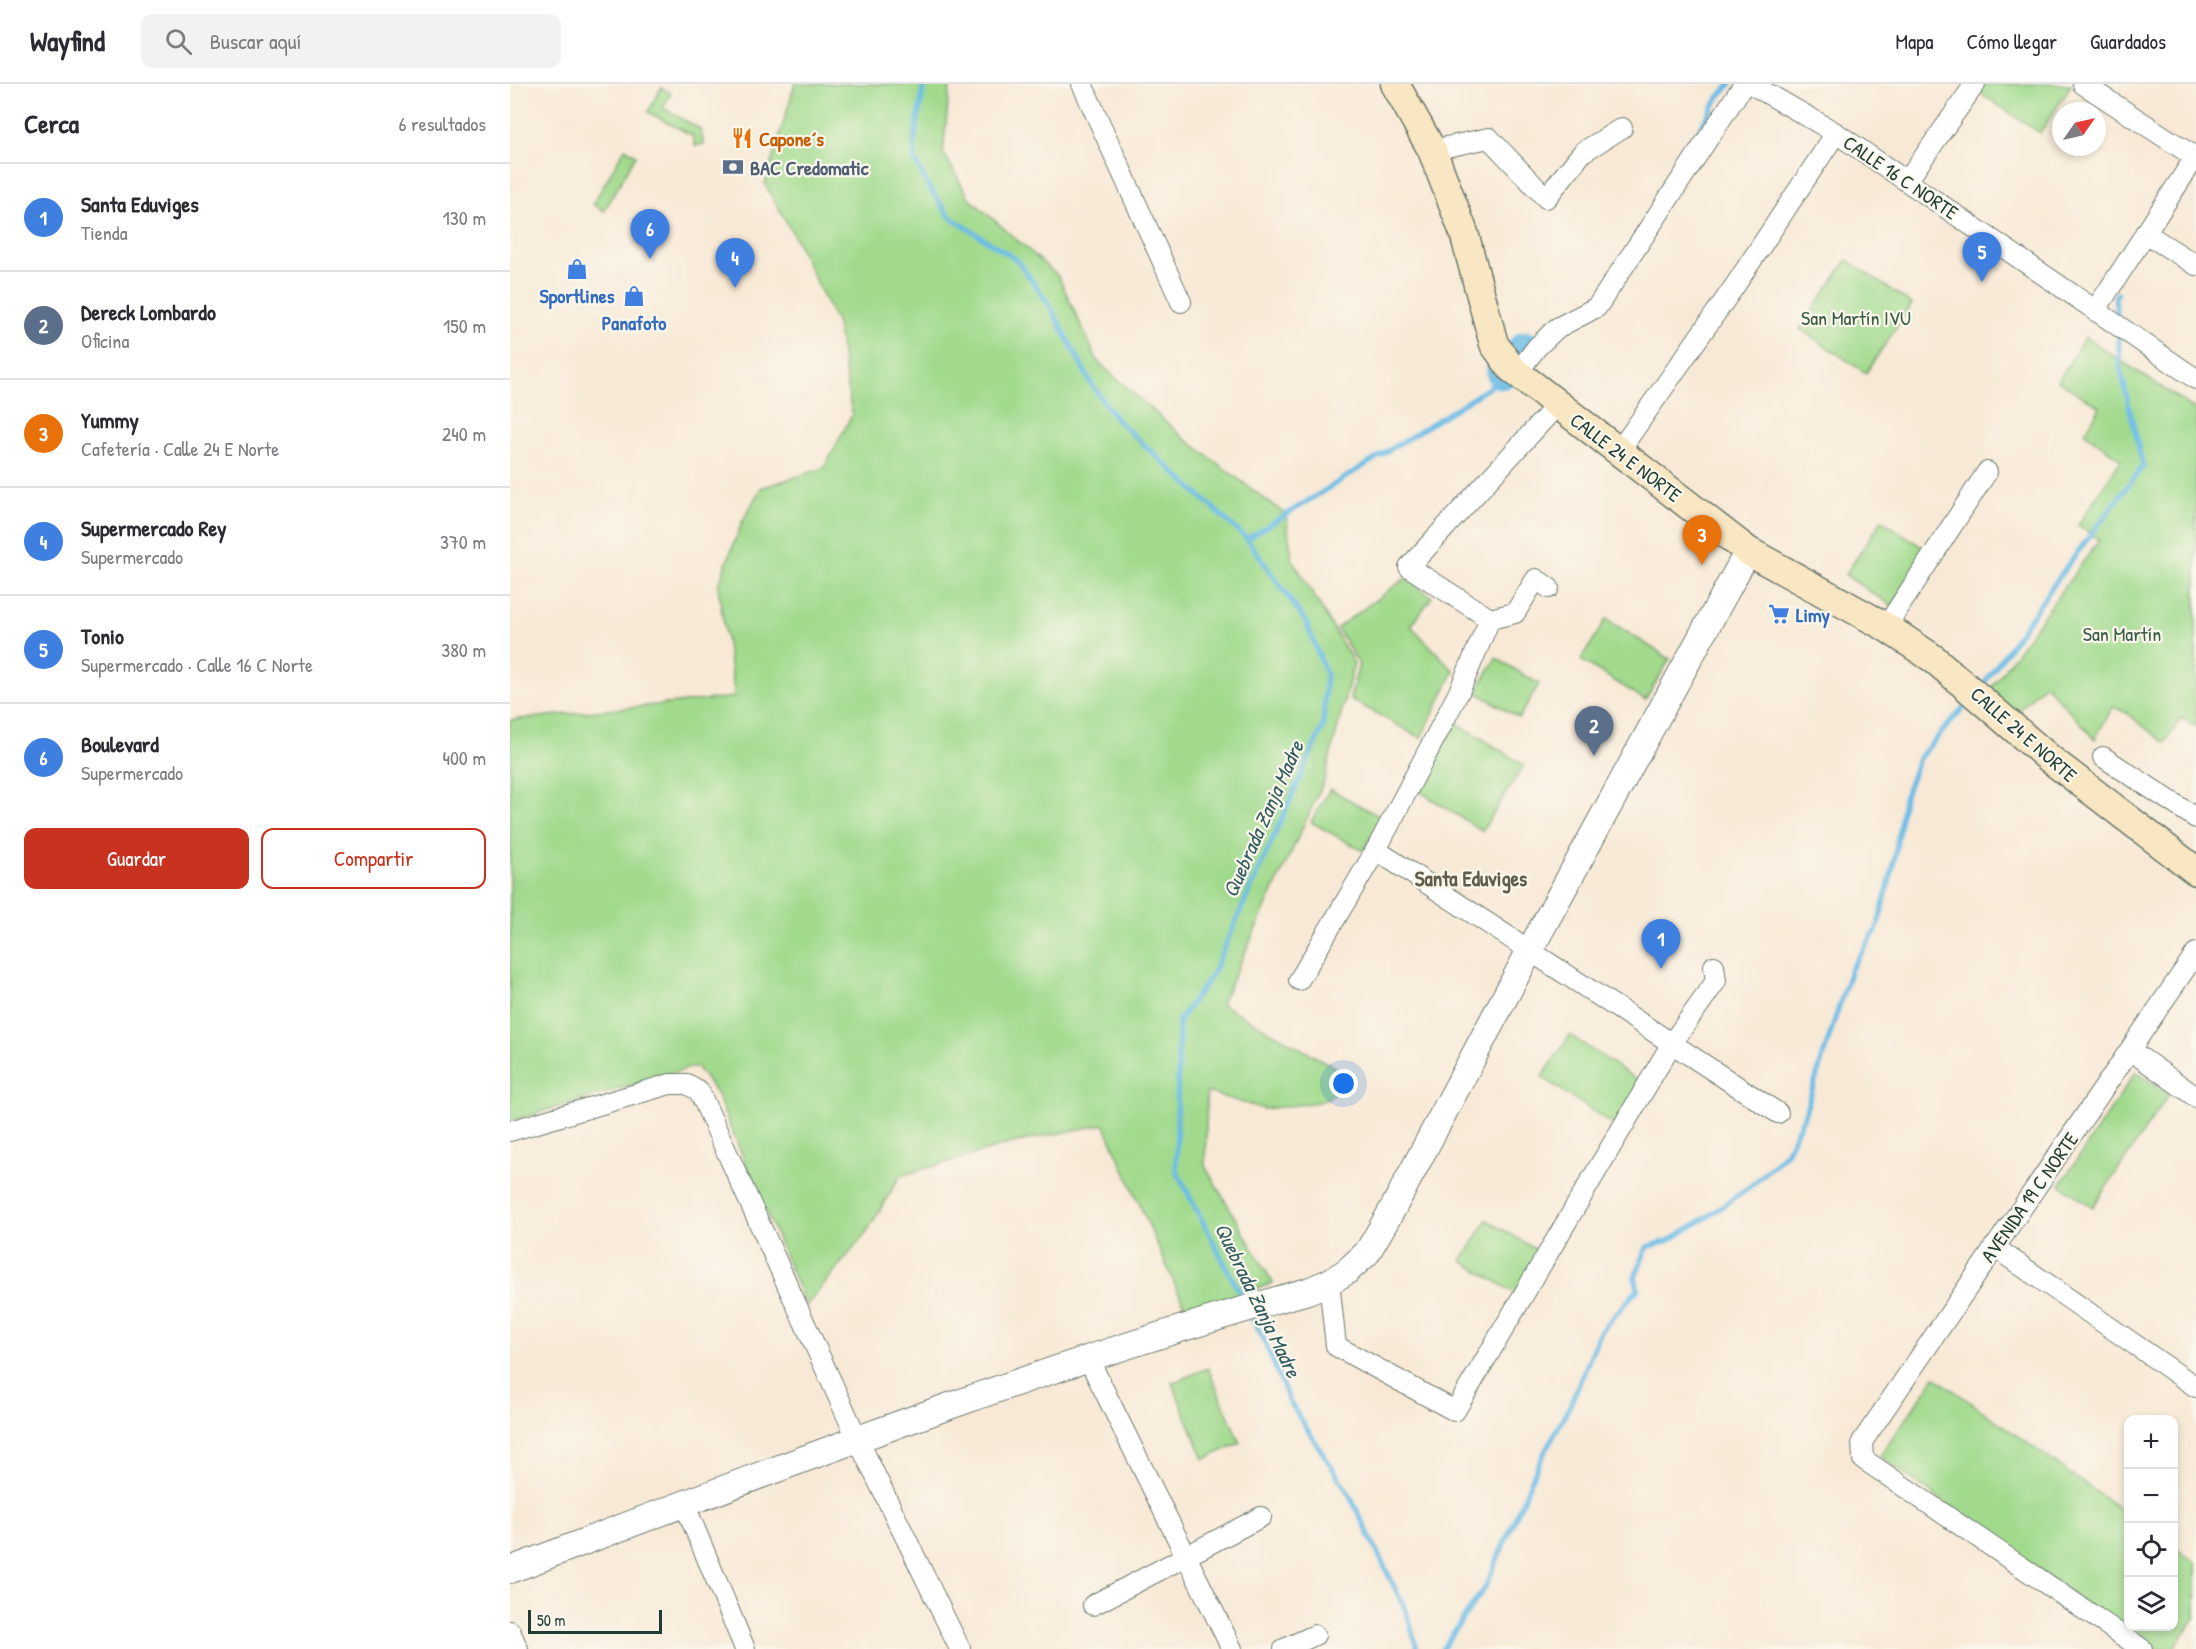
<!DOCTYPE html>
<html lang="es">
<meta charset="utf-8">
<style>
:root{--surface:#fff;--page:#f2f2f3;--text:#2b2b33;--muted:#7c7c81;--line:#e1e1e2;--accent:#c8321e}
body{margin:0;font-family:"Patrick Hand",sans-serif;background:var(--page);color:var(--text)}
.controls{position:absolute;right:18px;bottom:18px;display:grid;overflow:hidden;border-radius:12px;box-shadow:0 3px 9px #0003}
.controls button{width:54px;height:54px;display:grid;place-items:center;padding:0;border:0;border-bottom:2px solid var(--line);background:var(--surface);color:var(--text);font:30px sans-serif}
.compass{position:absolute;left:1542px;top:18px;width:54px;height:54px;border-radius:50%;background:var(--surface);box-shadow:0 3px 9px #0003;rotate:56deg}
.scale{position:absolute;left:18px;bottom:15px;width:134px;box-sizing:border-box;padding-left:6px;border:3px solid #1f3d34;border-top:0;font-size:16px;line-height:21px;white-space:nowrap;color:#1f3d34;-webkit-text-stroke:4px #fbf7ec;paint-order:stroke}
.you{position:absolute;left:834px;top:1000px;width:21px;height:21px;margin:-15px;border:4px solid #fff;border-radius:50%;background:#1a73e8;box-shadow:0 0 0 9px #1a73e833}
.badge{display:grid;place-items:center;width:39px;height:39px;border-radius:50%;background:var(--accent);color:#fff;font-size:20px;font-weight:700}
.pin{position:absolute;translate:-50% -50px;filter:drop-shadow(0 2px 3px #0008)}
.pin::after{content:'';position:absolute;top:32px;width:21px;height:18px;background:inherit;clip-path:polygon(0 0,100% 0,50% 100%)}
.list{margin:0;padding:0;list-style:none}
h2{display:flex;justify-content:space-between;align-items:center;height:78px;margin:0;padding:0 24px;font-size:26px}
h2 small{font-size:20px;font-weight:400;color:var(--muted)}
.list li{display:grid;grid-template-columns:39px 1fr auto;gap:18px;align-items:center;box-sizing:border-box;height:108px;padding:0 24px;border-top:2px solid var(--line)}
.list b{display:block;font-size:22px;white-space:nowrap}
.list p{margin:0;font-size:20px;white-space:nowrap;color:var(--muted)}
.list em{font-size:20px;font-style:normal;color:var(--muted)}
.actions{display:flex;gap:12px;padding:18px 24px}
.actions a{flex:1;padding:14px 0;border:2px solid var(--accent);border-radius:12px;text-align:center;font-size:21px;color:var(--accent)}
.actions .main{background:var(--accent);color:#fff}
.icon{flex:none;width:33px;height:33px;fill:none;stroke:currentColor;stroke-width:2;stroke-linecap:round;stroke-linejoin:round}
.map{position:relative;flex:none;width:1686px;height:1565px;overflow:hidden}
header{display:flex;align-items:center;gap:36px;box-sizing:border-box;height:84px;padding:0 30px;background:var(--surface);border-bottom:2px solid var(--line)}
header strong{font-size:28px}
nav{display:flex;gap:33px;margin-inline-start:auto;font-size:21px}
.search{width:420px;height:54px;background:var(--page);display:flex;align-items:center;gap:15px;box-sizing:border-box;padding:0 21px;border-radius:12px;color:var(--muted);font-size:22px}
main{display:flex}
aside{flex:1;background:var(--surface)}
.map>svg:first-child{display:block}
.green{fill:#a1da8d;stroke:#608c60;stroke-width:1.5}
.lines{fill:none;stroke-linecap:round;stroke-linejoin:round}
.stream{stroke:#6abce6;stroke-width:5}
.river{stroke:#6abce6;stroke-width:32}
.minor-casing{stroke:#6b796d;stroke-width:22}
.tertiary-casing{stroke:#6b796d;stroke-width:28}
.secondary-casing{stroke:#6b796d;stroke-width:31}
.minor{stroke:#fff;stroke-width:20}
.tertiary{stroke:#fff;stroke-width:26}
.secondary{stroke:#f9e7c3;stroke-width:28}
.labels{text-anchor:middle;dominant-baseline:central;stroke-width:4.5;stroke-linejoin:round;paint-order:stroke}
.food-label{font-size:20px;font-weight:bold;fill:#c56008;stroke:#fbf7ec;text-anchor:start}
.service-label{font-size:20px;font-weight:bold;fill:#4e5e75;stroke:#fbf7ec;text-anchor:start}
.street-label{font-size:20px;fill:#1f3d34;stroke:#fbf7ec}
.shop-label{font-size:20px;font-weight:bold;fill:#366cbe;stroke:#fbf7ec}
.park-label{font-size:20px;fill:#395c46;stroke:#fbf7ec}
.water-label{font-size:21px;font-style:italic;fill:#325d60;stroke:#fbf7ec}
.neighbourhood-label{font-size:21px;font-weight:bold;fill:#5f5e4b;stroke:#fbf7ec}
</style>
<header>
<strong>Wayfind</strong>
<div class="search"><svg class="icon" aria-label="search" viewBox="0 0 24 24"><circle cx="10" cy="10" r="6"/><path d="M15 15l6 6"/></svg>Buscar aquí</div>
<nav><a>Mapa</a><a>Cómo llegar</a><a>Guardados</a></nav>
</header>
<main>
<aside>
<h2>Cerca<small>6 resultados</small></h2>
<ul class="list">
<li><span class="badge" style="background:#3f7fe0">1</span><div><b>Santa Eduviges</b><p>Tienda</p></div><em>130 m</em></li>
<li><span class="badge" style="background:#5c6f8a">2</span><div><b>Dereck Lombardo</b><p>Oficina</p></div><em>150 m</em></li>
<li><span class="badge" style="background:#e8710a">3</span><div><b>Yummy</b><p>Cafetería · Calle 24 E Norte</p></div><em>240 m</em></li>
<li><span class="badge" style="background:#3f7fe0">4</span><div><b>Supermercado Rey</b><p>Supermercado</p></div><em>370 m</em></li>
<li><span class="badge" style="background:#3f7fe0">5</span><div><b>Tonio</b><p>Supermercado · Calle 16 C Norte</p></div><em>380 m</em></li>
<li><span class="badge" style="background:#3f7fe0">6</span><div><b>Boulevard</b><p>Supermercado</p></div><em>400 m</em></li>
</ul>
<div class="actions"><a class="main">Guardar</a><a>Compartir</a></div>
</aside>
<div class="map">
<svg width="1686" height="1565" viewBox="0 0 1686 1565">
<rect width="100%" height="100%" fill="#fbf7ec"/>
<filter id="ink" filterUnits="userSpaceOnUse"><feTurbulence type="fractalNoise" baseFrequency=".0167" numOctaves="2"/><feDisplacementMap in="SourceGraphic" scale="12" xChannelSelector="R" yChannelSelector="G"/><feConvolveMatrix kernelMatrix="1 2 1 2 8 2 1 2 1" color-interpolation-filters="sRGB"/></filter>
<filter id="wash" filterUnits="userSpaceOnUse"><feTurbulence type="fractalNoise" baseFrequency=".008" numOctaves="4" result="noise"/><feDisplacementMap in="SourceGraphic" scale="24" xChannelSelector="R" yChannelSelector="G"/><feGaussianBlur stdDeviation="1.35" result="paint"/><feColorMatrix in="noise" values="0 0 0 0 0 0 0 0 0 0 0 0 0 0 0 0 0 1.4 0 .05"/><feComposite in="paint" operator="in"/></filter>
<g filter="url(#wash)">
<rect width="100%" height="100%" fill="#f8e9d6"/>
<g class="green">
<path d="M285,0H440L433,68L459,114L548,192L588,278L674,354L776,431L782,475L844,579L814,697L711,920L835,989L828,1008L809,1018L754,1025L697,1008L695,1082L763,1199L678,1230L594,1040L502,1059L390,1092L356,1149L296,1222L206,1009L186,982L0,1037V636L225,613L208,502L232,438L251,404L314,384L342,331L327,240L282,148L255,100Z"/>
<path d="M1472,0H1562L1530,49L1467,7Z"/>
<path d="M151,4L161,9L153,24L190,45L194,60L185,62L183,52L138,28Z"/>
<path d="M115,64L126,71L94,127L83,120Z"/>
<path d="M1337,176L1402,220L1356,289L1290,245Z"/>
<path d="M1575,253L1686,326V643L1671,634L1655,659L1615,628L1603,623L1585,655L1535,600L1505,630L1477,609L1589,456L1568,441L1611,376L1575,349L1590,323L1548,297Z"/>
<path d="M1372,436L1418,467L1382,522L1335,491Z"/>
<path d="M896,494L922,513L901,542L944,587L911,654L840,615L849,580L827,544Z"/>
<path d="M1096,535L1160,575L1135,616L1071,576Z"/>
<path d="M986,574L1029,600L1009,634L966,608Z"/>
<path d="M947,639L1014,681L972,747L906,705Z"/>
<path d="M820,705L872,734L853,767L801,738Z"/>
<path d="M1060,951L1136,1002L1108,1044L1032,993Z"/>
<path d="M1626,988L1659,1010L1583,1123L1550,1101Z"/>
<path d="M977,1136L1030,1168L1006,1210L952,1177Z"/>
<path d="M698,1284L730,1359L694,1375L662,1299Z"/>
<path d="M1425,1293L1618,1431V1542H1664V1463L1686,1479V1533L1663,1565H1640L1370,1372Z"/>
</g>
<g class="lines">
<g class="stream">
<path d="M414,0L404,59L405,76L418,102L440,133L507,176L540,222L582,301L607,336L737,455L796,538L816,590L813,642L702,891L669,936L666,1086L735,1219"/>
<path d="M1161,94L1209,12L1221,0"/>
<path d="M1607,234L1605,213L1608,209"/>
<path d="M1015,263L1023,255"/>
<path d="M737,455L980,303L992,289"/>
<path d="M1470,605L1557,482L1633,382L1610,283L1608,247"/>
<path d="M740,1230L754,1256L779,1317L839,1410L897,1529L907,1565"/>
<path d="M932,1565L976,1502L1027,1383L1060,1321L1091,1247L1128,1205L1125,1193L1137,1163L1158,1157L1202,1130L1243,1100L1276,1069L1294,1032L1341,885L1367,845L1383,783L1394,714L1409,674L1460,616"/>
</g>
<path class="river" d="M992,289L1015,263"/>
</g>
</g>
<g filter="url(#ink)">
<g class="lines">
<defs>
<g id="minor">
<path d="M572,0L671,218"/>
<path d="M1241,0L1326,49L1686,295"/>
<path d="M1573,0L1685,73"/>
<path d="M922,66L979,54L1036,114L1073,68L1112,44"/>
<path d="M1397,97L1465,0"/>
<path d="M1635,149L1686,181"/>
<path d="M1585,227L1686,72"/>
<path d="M1007,289L1027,263L1047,244L1087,223L1234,0"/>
<path d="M1109,367L1224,203L1326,49"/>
<path d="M980,535L1005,529L1026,495L1039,504"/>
<path d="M1376,543L1477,388"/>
<path d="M1593,673L1686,734"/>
<path d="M866,766L1268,1029"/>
<path d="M789,896L866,766L949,608L980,535L899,483L1047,321"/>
<path d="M1620,966L1686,1013"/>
<path d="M0,1047L160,1000H177L189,1007L347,1354L450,1565"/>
<path d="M1484,1163L1686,1303"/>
<path d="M819,1198L826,1262L945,1327L1162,959L1206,897L1204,882"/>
<path d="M578,1274L722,1565"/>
<path d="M174,1419L235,1565"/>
<path d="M583,1521L751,1433"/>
<path d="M0,1547L8,1565"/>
<path d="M774,1565L805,1551"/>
<path d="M1632,1565L1353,1375L1352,1358L1686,869"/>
</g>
<path id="tertiary" d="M0,1486C263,1386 527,1283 798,1207L819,1198L836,1188L857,1169L882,1126L1020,866L1238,467"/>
<path id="secondary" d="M885,0L922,66L954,149L984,260L1002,285L1238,467L1376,543L1424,575L1540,675L1686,787"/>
</defs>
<use href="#minor" class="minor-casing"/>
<use href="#tertiary" class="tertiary-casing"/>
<use href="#secondary" class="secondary-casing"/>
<use href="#minor" class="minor"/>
<use href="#tertiary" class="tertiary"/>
<use href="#secondary" class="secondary"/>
</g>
</g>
<defs>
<symbol id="restaurant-bare" viewBox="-9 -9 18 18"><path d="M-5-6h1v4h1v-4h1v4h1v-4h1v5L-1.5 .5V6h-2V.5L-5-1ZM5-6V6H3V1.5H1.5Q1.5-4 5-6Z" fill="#e8710a" stroke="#fbf7ec" stroke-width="2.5" paint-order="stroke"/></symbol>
<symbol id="bank-bare" viewBox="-9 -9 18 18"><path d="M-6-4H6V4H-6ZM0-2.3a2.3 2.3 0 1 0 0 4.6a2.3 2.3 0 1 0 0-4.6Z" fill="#5c6f8a" stroke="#fbf7ec" stroke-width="2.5" paint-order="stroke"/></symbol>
<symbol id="shop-bare" viewBox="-9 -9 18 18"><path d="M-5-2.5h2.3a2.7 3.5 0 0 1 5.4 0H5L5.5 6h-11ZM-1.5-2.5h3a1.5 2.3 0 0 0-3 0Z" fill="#3f7fe0" stroke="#fbf7ec" stroke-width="2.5" paint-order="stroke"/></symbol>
<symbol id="supermarket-bare" viewBox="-9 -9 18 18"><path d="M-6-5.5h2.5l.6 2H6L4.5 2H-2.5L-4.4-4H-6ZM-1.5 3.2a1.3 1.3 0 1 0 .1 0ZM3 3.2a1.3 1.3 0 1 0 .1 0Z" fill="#3f7fe0" stroke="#fbf7ec" stroke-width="2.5" paint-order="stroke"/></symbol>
</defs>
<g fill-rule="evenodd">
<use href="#restaurant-bare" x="217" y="39" width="30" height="30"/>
<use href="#bank-bare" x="208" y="68" width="30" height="30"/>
<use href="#shop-bare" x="52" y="170" width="30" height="30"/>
<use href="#shop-bare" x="109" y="197" width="30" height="30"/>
<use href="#supermarket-bare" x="1254" y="515" width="30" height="30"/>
</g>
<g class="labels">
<g class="food-label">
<text x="249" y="54">Capone´s</text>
</g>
<g class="service-label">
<text x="240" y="83">BAC Credomatic</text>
</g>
<g class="street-label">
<text transform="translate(1391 93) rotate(34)">CALLE 16 C NORTE</text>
<text transform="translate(1116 373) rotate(37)">CALLE 24 E NORTE</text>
<text transform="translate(1514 650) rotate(41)">CALLE 24 E NORTE</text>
<text transform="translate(1519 1113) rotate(-55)">AVENIDA 19 C NORTE</text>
</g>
<g class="shop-label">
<text x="67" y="211">Sportlines</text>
<text x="124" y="238">Panafoto</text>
<text x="1286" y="530" text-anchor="start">Limy</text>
</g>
<g class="park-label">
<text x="1346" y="233">San Martín IVU</text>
<text x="1612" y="549">San Martín</text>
</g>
<g class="water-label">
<text transform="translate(753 735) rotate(-66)">Quebrada Zanja Madre</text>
<text transform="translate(748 1216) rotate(64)">Quebrada Zanja Madre</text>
</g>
<g class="neighbourhood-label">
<text x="961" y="794">Santa Eduviges</text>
</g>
</g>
</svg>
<div class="controls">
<button>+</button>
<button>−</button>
<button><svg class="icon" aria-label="locate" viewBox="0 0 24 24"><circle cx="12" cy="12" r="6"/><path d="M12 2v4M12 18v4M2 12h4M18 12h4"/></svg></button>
<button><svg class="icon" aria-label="layers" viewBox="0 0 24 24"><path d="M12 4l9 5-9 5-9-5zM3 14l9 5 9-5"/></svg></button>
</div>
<svg class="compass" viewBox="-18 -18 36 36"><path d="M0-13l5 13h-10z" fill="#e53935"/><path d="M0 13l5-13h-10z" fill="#7c7c81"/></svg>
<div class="scale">50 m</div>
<div class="you"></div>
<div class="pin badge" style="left:1151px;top:885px;background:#3f7fe0">1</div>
<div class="pin badge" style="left:1084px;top:672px;background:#5c6f8a">2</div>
<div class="pin badge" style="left:1192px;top:481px;background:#e8710a">3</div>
<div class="pin badge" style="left:225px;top:204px;background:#3f7fe0">4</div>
<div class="pin badge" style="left:1472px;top:198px;background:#3f7fe0">5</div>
<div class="pin badge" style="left:140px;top:175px;background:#3f7fe0">6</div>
</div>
</main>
